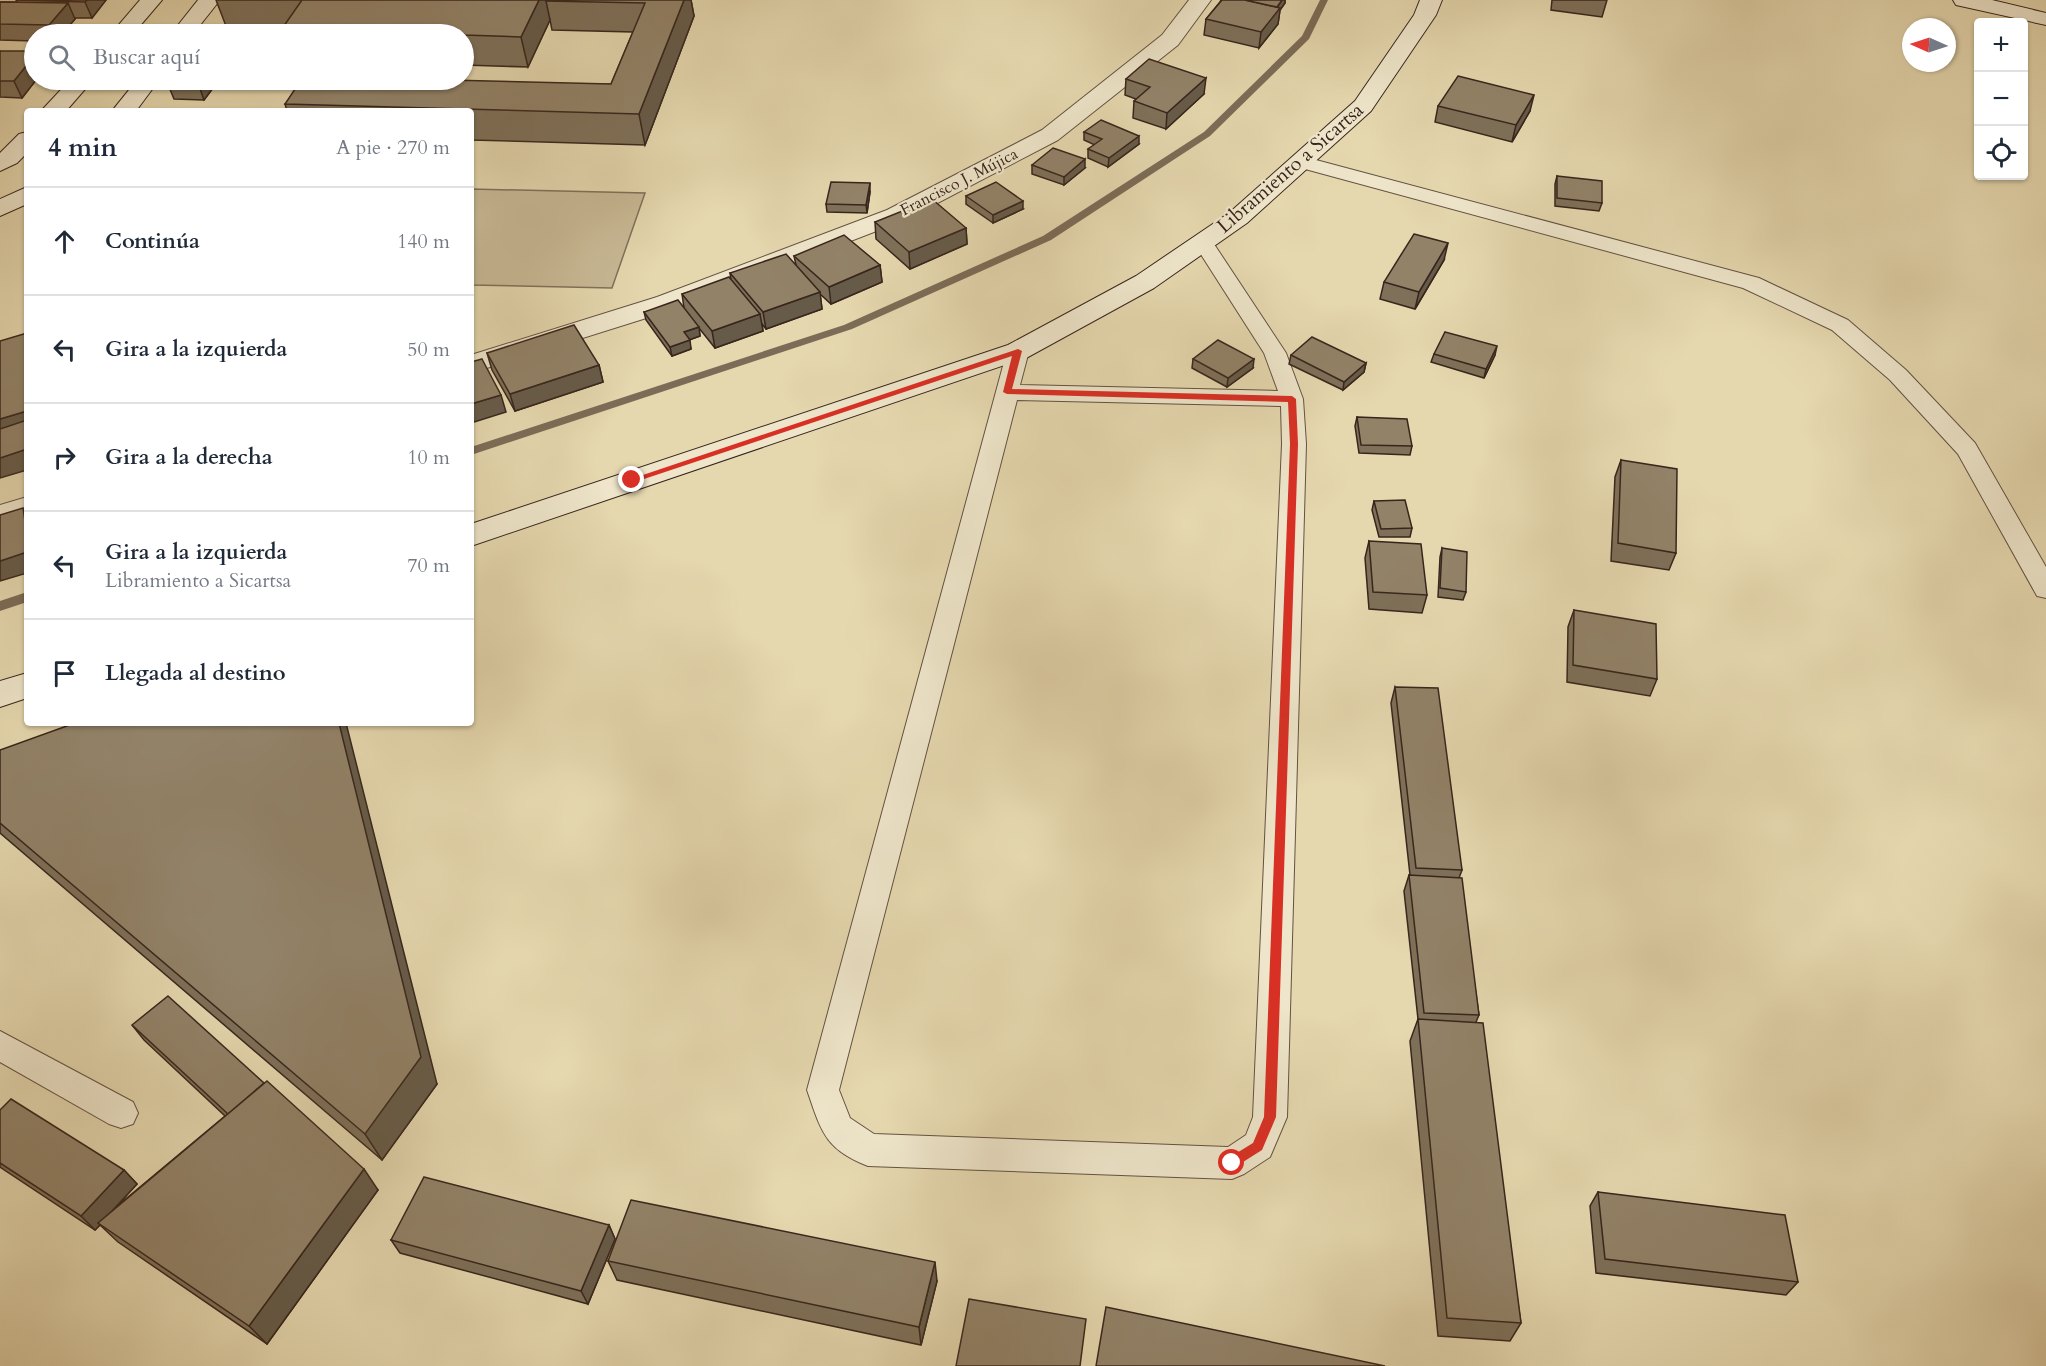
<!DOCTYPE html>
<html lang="es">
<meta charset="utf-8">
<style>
:root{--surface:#fff;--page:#f2f2f3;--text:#1f2937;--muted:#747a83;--line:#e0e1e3}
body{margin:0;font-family:Cardo,serif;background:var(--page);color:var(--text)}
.controls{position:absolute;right:18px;top:18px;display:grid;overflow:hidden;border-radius:6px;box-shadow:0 2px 4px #0004}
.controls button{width:54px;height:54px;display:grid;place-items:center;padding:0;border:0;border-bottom:2px solid var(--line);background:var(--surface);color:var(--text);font:30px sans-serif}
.compass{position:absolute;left:1902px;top:18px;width:54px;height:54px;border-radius:50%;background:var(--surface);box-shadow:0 2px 4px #0004;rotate:273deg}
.stop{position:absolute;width:18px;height:18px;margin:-14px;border:4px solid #d93025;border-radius:50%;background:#fff}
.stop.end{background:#d93025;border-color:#fff;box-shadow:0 2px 6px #0008}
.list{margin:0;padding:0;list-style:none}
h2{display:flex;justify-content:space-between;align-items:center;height:78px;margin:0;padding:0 24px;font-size:26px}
h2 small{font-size:20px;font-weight:400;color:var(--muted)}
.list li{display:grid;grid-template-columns:39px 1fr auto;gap:18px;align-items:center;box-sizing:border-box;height:108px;padding:0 24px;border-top:2px solid var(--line)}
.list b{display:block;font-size:22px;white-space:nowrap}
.list p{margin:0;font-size:20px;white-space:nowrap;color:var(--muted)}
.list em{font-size:20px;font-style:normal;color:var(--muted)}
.icon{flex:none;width:33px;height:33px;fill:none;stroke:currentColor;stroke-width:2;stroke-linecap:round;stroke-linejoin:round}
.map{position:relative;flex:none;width:2046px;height:1366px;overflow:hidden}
.search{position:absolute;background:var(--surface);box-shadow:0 2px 4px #0004;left:24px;top:24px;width:450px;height:66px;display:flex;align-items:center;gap:15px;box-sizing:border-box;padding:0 21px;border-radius:33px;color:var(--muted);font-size:22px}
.panel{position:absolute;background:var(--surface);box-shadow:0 2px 4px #0004;left:24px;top:108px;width:450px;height:618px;border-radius:6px}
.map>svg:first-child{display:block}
.green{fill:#c8b995;stroke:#807059;stroke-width:1.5}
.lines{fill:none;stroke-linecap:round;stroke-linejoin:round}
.stream{fill:#7c6c57;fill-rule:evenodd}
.lane-casing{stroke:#635241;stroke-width:2}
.street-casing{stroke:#635241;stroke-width:2}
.secondary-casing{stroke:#38261d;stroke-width:2}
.lane{fill:#eee5ca;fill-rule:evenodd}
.street{fill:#eee5ca;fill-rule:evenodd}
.secondary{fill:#eee5ca;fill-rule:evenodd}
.wall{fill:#7e7059;stroke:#38261d;stroke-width:1.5}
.shaded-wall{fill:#665b49;stroke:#38261d;stroke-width:1.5}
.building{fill:#928268;stroke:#38261d;stroke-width:1.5}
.route{fill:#d93025}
.labels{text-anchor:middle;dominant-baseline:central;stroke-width:4.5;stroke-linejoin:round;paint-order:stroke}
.far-street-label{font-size:16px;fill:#38261d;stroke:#eee5ca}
.street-label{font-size:20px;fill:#38261d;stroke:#eee5ca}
</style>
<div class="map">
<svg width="2046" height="1366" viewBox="0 0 2046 1366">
<rect width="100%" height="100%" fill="#e5d7ae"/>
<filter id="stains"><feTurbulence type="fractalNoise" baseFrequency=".00333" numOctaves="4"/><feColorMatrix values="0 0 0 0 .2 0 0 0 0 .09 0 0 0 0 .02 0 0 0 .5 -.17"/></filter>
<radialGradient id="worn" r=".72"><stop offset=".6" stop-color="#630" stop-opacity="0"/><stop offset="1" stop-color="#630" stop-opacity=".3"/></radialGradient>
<path class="green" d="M471,189L645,193L612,288L471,285Z"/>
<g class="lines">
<g class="stream">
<path d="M1320,0H1328L1309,39L1210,136L1051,240L852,329L471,455V447L844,325L1043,236L1204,132L1302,36Z"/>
<path d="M27,592V602L0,611V601Z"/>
</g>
<defs>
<g id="lane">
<path d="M1301,156L1759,278L1848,320L1906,370L1975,443L2046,567V598L2037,596L1958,454L1890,380L1832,330L1743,288L1294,166L1291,162L1294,158Z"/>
<path d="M1203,236L1210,238L1286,353L1303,399L1306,444L1287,1117L1270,1157L1244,1174L1232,1179L868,1166C824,1149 821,1130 807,1090L1007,351L1010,346L1018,344L1026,346L1029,351L1020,385L1278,391L1264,353L1193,242L1196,238ZM1017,400L1281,406L1282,444L1253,1117L1246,1135L1228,1147L874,1134L850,1118L839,1090Z"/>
<path d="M0,1031L133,1102L138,1113L133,1124L121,1128L109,1124L0,1062Z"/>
</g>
<g id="street">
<path d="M1189,0H1211L1178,45L1058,140L905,220L675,309L471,373V355L657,297L887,210L1042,130L1162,35Z"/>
<path d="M27,497V518L0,526V505Z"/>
</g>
<g id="secondary">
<path d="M140,0H162L133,34H111Z"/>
<path d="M198,0H220L193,34H171Z"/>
<path d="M1420,0H1442L1436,15L1371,111L1247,223L1154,288L1028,357L471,546V524L1008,345L1136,276L1229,213L1355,101L1414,15Z"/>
<path d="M1953,0H1992L2046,13V25L1956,5Z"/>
<path d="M70,80H93L66,111H41Z"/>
<path d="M137,80H159L136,111H112Z"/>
<path d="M27,132V153L17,163L0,171V153L19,134Z"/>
<path d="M27,187V204L0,216V199Z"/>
<path d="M27,673V698L0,707V681Z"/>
</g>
</defs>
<use href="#lane" class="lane-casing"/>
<use href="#street" class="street-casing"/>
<use href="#secondary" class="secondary-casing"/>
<use href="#lane" class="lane"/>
<use href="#street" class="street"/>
<use href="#secondary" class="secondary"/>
</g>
<g class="wall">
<path d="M16,0H106L92,18H74L75,19L62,34H34V41L0,40V2H17Z"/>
<path d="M216,0H691L694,16L645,145L471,140V111H287L285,104L611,84L633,32L552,30L550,20L528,67L464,65V34H282L281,30L282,27L226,26Z"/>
<path d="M1221,0H1285V3L1280,10L1278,24L1259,48L1204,35L1206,19L1220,2Z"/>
<path d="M1552,0H1607L1602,17L1551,10Z"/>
<path d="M0,51L34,80H36L22,98L0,97Z"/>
<path d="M1126,79L1204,94L1166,129L1133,118L1134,101L1136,99L1125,95Z"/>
<path d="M219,80L204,100L174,99L167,82Z"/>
<path d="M1438,106L1530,111L1512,142L1435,122Z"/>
<path d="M1084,132L1139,144L1108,167L1088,158V149L1095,145L1084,140Z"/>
<path d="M1032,165L1085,168L1064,185L1032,174Z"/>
<path d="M1557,176L1602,203L1599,211L1555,206V184Z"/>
<path d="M870,192L867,213L827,212L826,204Z"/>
<path d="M966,196L1023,209L993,223L966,204Z"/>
<path d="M875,222L966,228L967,244L910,269L876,239Z"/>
<path d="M794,256L880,265L882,282L831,304L820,294L822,309L766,329L762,324L763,331L715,348L699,328L700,336L689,340L691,349L672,356L646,320L644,312L684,308L682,294L731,280L730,273L796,265Z"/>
<path d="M1444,260L1415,309L1380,299L1384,282Z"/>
<path d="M487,353L599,365L603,382L515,411L492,370Z"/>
<path d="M1434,354L1495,355L1484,378L1431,362Z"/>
<path d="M1291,355L1366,363L1364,372L1343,390L1289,364Z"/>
<path d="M1193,359L1253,368L1227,387L1192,368Z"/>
<path d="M1357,417L1412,446L1410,455L1359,453L1355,426Z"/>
<path d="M1621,460L1676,553L1669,570L1611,561L1615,477Z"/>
<path d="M1374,501L1412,528L1410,537H1379L1372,510Z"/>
<path d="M1369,541L1427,595L1422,613L1369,609L1365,558Z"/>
<path d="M1442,548L1466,592L1463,600L1438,597L1440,557Z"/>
<path d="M1574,610L1657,679L1650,696L1567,682L1568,627Z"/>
<path d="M1395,687L1462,870L1459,878L1479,1015L1476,1022L1521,1323L1510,1341L1438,1336L1410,1041L1418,1019L1404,891L1409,875H1410L1391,703Z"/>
<path d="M0,750L437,1084L382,1160L0,833Z"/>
<path d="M132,1025L378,1190L267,1344L118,1242L100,1225L95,1230L0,1167V1110L124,1170L137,1184L116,1207L225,1116L144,1040Z"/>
<path d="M1598,1192L1798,1282L1786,1295L1596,1273L1590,1206Z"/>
<path d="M609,1225L615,1239L588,1304L400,1253L391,1240Z"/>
<path d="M608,1261L937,1281L921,1345L617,1280Z"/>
</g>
<g class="shaded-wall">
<path d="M87,0H106L92,18L85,2Z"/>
<path d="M539,0H550L546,1L550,20L528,67L521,37Z"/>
<path d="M684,0H691L694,16L645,145L639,114Z"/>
<path d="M1282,0H1285V3L1280,10L1278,24L1259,48L1261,32Z"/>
<path d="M68,3L75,19L62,34H53L49,25Z"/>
<path d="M239,27L242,34H233Z"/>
<path d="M34,56V80H36L22,98L14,81Z"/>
<path d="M1206,78L1204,94L1166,129L1167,113Z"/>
<path d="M200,80H219L204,100L198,83Z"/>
<path d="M1534,95L1530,111L1512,142L1516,125Z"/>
<path d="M1139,136V144L1108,167L1109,158Z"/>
<path d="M1085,159V168L1064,185V177Z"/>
<path d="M870,183V192L867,213L866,205Z"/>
<path d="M1023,201V209L993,223V215Z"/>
<path d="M966,228L967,244L910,269L909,252Z"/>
<path d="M1448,243L1444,260L1415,309L1419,292Z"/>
<path d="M880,265L882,282L831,304L829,287Z"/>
<path d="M820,292L822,309L766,329L763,312Z"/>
<path d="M760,314L763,331L715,348L712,331Z"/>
<path d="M699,327L700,336L686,341L684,332Z"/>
<path d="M690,340L691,349L672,356L670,347Z"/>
<path d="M1497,346L1495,355L1484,378L1486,369Z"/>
<path d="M1254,359L1253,368L1227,387L1228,378Z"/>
<path d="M1366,363L1364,372L1343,390L1344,382Z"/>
<path d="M599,365L603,382L515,411L510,394Z"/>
<path d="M501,395L506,412L471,423V404Z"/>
<path d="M27,411V440L0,449V419Z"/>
<path d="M27,449V470L0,478V458Z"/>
<path d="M23,508L27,515V535Z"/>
<path d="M27,552V573L0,581V561Z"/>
<path d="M339,723H346L437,1084L382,1160L365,1134Z"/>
<path d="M364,1169L378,1190L267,1344L249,1326Z"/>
<path d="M124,1170L137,1184L100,1224L98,1223L100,1225L95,1230L81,1216Z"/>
<path d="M609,1225L615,1239L588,1304L581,1291Z"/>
<path d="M935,1262L937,1281L921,1345L919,1327Z"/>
</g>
<g class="building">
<path d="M16,0H87L85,2Z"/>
<path d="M302,0H539L521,37L464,35V34L281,30Z"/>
<path d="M546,0H684L639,114L285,104L301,80H448L611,84L645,3L546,1Z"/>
<path d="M1222,0H1245L1280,8L1261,32L1206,19Z"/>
<path d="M1245,0H1282L1277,7Z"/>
<path d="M0,2L68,3L49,25L0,24Z"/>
<path d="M210,26L239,27L233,34H203Z"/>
<path d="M0,51H34V56L14,81H0Z"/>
<path d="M1149,59L1206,78L1167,113L1134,101L1150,87L1126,79Z"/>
<path d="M1458,76L1534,95L1516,125L1438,106Z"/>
<path d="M169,80H200L198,83L167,82Z"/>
<path d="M1101,120L1139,136L1109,158L1088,149L1102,139L1084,132Z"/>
<path d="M1053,148L1085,159L1064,177L1032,165Z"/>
<path d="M1557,176L1602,181V203L1557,198Z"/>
<path d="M831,182L870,183L866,205L826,204Z"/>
<path d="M996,182L1023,201L993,215L966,196Z"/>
<path d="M932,199L966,228L909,252L875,222Z"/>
<path d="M1414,234L1448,243L1419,292L1384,282Z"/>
<path d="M844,235L880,265L829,287L794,256Z"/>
<path d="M786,254L820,292L763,312L730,273Z"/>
<path d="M729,277L760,314L712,331L682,294Z"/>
<path d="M678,300L699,327L684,332L690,340L670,347L644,312Z"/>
<path d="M574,325L599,365L510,394L487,353Z"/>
<path d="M1445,332L1497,346L1486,369L1434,354Z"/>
<path d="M27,333V411L0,419V341Z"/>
<path d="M1312,337L1366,363L1344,382L1291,355Z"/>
<path d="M1218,340L1254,359L1228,378L1193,359Z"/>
<path d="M482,359L501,395L471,404V362Z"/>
<path d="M1357,417L1407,419L1412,446L1361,445Z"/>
<path d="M27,420V449L0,458V429Z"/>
<path d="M1621,460L1677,469L1676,553L1618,543Z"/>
<path d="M1405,500L1412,528L1381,529L1374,501Z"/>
<path d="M23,508L27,535V552L0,561V515Z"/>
<path d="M1369,541L1421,544L1427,595L1373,592Z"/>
<path d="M1442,548L1467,552L1466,592L1440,588Z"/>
<path d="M1574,610L1656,624L1657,679L1573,665Z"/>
<path d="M1395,687L1438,688L1462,870L1416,868Z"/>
<path d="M75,723H339L421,1057L365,1134L0,823V750Z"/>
<path d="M1409,875L1462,878L1479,1015L1424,1013Z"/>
<path d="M168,996L264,1083L228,1114L132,1025Z"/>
<path d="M1418,1019L1483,1023L1521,1323L1447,1318Z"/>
<path d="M267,1081L364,1169L249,1326L98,1223Z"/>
<path d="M11,1099L124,1170L81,1216L0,1163V1110Z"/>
<path d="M424,1177L609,1225L581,1291L391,1240Z"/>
<path d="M1598,1192L1785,1215L1798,1282L1605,1259Z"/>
<path d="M631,1200L935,1262L919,1327L608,1261Z"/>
<path d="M969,1299L1086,1319L1080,1366H956Z"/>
<path d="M1106,1307L1385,1366H1096Z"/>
</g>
<path class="route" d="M1018,349L1022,351L1012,389L1292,396L1296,399L1298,444L1276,1117L1262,1150L1232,1169L1226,1163L1227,1159L1253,1143L1264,1117L1290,444L1288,402L1007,394L1003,392L1012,356L635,482L628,480Z"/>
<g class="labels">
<g class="far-street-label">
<text transform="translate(959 182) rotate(-27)">Francisco J. Mújica</text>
</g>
<g class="street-label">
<text transform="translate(1290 168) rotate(-41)">Libramiento a Sicartsa</text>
</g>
</g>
<rect width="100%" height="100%" filter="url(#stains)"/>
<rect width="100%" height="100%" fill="url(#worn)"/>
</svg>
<div class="controls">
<button>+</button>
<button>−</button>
<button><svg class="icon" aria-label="locate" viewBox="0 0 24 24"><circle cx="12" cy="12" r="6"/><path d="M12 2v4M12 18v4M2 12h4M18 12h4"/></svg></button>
</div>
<svg class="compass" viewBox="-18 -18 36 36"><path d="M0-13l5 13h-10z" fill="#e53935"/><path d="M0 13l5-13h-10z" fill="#747a83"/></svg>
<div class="stop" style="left:1232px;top:1163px"></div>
<div class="stop end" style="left:632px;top:480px"></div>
<div class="search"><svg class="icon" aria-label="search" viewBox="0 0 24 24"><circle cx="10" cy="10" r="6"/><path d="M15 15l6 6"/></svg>Buscar aquí</div>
<section class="panel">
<h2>4 min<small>A pie · 270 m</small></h2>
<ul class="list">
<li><svg class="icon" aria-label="ahead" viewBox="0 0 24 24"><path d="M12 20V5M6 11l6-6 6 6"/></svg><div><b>Continúa</b></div><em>140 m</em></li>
<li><svg class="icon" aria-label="left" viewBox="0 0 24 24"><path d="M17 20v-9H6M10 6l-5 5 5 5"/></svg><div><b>Gira a la izquierda</b></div><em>50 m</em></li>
<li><svg class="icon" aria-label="right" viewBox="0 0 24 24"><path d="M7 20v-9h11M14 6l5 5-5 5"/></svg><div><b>Gira a la derecha</b></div><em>10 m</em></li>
<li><svg class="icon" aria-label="left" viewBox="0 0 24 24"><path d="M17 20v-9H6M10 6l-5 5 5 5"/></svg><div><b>Gira a la izquierda</b><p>Libramiento a Sicartsa</p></div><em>70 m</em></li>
<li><svg class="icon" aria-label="arrive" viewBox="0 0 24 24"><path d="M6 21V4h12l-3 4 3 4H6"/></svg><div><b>Llegada al destino</b></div></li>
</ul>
</section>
</div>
